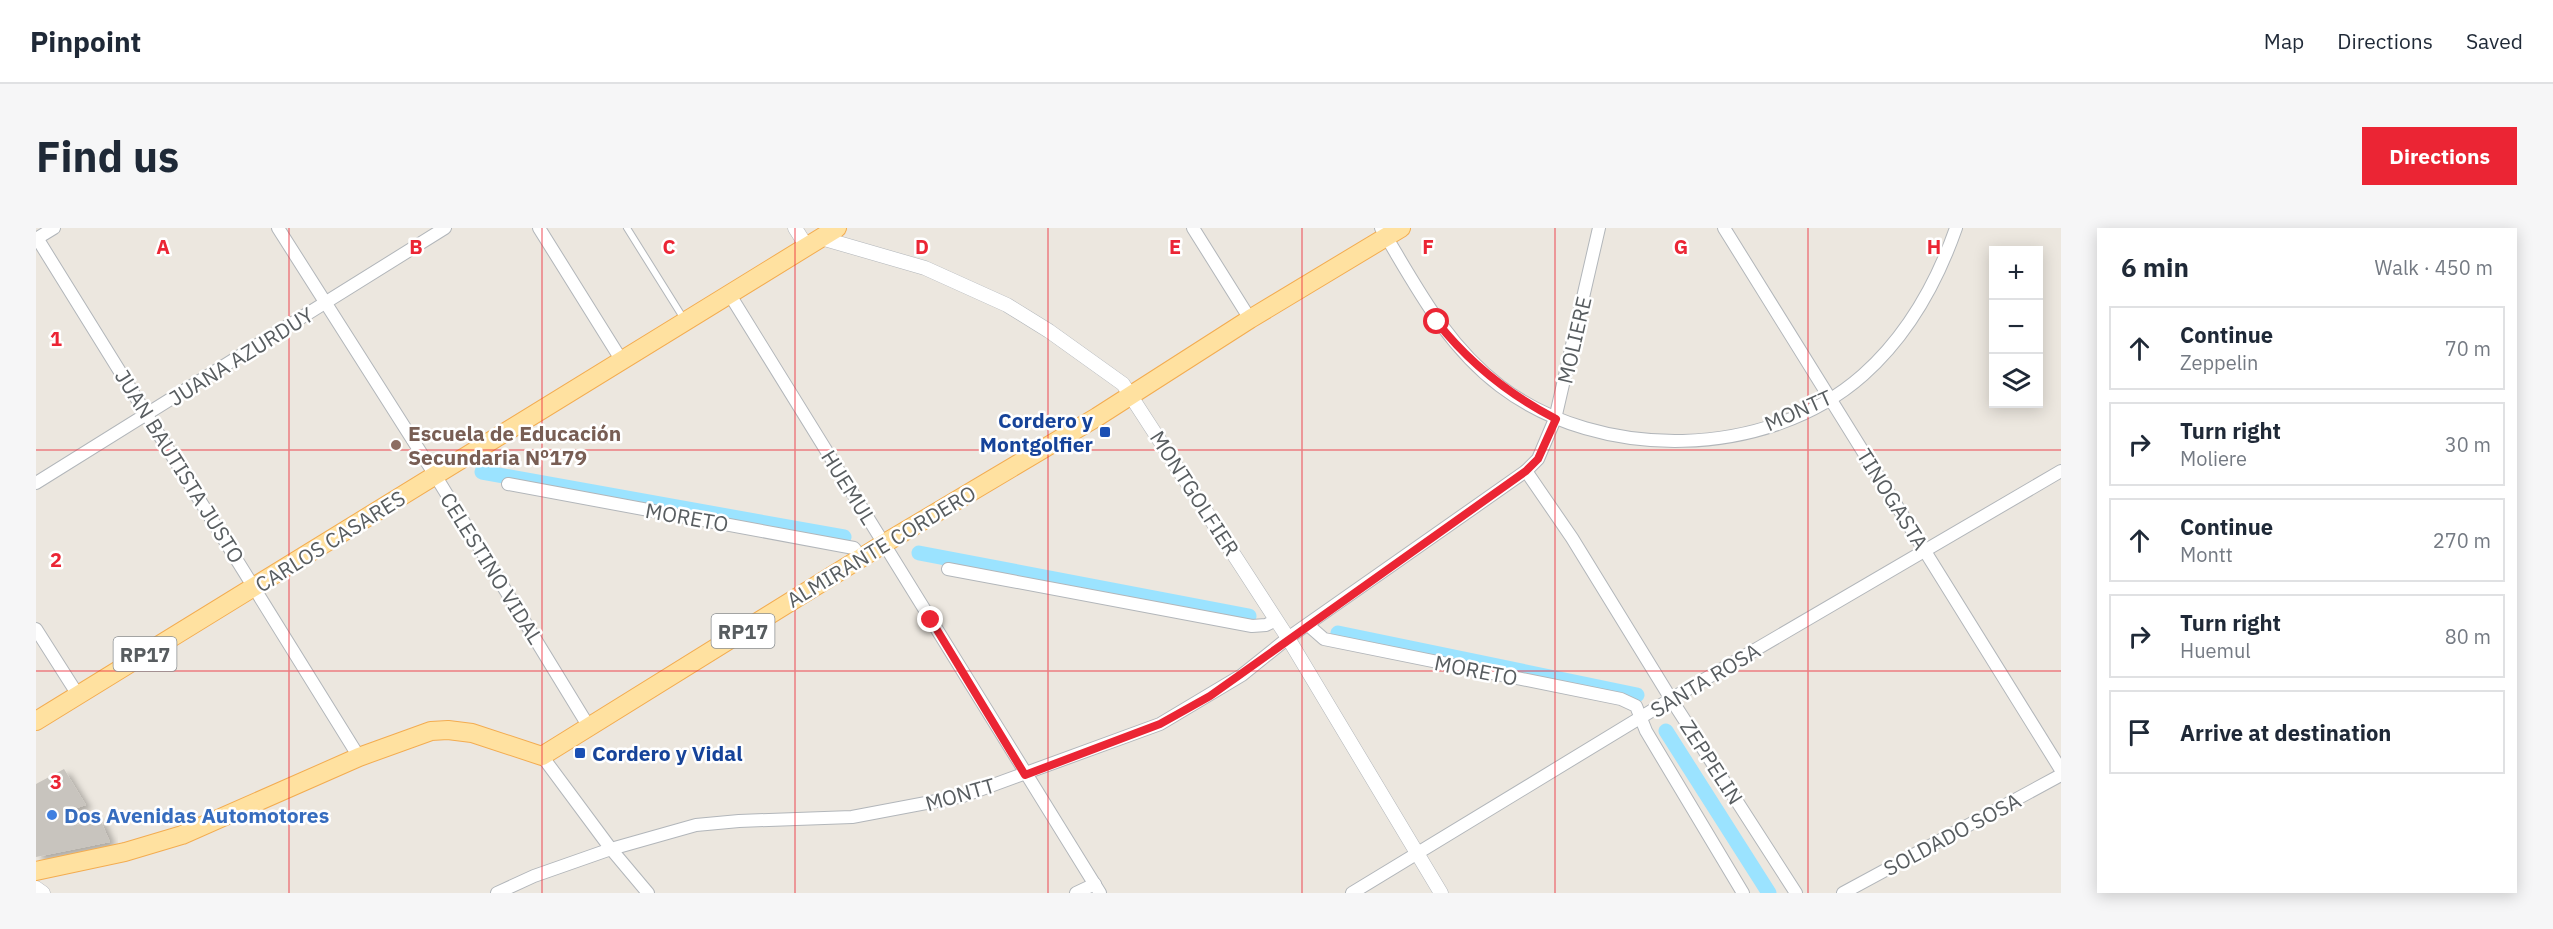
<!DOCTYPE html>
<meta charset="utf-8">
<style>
:root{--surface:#fff;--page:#f6f6f7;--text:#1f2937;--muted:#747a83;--line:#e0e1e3;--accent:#eb2534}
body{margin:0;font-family:"IBM Plex Sans",sans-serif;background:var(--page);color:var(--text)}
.controls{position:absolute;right:18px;top:18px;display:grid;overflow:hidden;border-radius:0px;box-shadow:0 3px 15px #0003}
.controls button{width:54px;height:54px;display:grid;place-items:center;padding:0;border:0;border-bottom:2px solid var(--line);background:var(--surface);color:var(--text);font:30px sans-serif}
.stop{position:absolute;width:18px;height:18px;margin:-14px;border:4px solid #eb2534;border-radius:50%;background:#fff}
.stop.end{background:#eb2534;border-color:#fff;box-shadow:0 2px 6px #0008}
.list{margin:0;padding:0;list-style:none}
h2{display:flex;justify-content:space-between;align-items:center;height:78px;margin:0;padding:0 24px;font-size:26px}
h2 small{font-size:20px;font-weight:400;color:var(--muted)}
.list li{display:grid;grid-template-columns:39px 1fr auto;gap:18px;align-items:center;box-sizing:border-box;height:84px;margin:0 12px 12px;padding:0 12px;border:2px solid var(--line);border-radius:0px}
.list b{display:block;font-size:22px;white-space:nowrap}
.list p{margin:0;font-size:20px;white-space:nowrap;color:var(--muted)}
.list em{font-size:20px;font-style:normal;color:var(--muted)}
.icon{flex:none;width:33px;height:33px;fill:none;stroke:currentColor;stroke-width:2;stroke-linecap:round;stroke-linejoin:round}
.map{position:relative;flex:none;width:2025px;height:665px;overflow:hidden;border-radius:0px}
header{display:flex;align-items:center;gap:36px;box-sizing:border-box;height:84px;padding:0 30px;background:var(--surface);border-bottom:2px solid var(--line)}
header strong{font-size:28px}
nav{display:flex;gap:33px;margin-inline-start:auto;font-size:21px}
.intro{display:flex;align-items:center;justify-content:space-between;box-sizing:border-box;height:144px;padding:0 36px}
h1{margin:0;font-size:42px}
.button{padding:15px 27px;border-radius:0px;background:var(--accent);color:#fff;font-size:21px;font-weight:700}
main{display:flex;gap:36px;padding:0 36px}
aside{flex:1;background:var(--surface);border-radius:0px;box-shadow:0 3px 15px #0003}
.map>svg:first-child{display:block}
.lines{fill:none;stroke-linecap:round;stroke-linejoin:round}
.canal{stroke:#9be3ff;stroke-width:15}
.building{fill:#c8c4be;filter:url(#shadow)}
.service-casing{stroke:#b2b6ba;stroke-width:8}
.minor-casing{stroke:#b2b6ba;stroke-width:14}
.tertiary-casing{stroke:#b2b6ba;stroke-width:15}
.primary-casing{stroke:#f3ac50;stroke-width:20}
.service{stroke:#fff;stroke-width:6}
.minor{stroke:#fff;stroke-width:12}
.tertiary{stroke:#fff;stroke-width:14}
.primary{stroke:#ffe1a0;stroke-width:18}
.route{stroke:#eb2534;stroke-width:8}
.grid{fill:none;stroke:#eb2534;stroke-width:1.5;stroke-opacity:0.55}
.transit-dot{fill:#1a4fb4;stroke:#fff;stroke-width:2}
.education-dot{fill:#8d6e63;stroke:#fff;stroke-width:2}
.shop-dot{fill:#3f7fe0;stroke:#fff;stroke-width:2}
.labels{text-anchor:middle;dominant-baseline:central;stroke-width:5;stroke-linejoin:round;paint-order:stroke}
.shield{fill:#fff;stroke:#8a8e90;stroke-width:1.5}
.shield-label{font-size:20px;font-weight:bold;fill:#585d60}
.street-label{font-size:21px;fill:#585d60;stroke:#fff}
.transit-label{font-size:21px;font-weight:bold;fill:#164399;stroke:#fff;text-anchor:end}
.education-label{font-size:21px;font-weight:bold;fill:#785e54;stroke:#fff;text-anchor:start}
.shop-label{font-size:21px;font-weight:bold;fill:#366cbe;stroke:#fff;text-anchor:start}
.grid-label{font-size:20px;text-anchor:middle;font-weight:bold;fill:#eb2534;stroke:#fff;stroke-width:5;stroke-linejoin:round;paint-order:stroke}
</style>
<header>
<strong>Pinpoint</strong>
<nav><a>Map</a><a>Directions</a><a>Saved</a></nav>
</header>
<div class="intro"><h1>Find us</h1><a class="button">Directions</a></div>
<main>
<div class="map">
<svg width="2025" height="665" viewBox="0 0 2025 665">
<defs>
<filter id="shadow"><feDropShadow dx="6" dy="4" stdDeviation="3" flood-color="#0004"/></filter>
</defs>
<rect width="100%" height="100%" fill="#ece7df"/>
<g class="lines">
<g class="canal">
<path d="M446,244L808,309"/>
<path d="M883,325L1213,388"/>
<path d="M1302,405L1601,467"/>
<path d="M1630,503L1733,665"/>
</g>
</g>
<path class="building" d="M28,541L50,577L29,584L41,597L64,591L74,614L0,629V556Z"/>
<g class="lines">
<defs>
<path id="service" d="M591,0L648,91"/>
<g id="minor">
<path d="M242,0L399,247L553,499"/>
<path d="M503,0L586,133"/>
<path d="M1157,0L1214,91"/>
<path d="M1345,0C1380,58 1409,116 1464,158C1564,234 1731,232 1827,147C1872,107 1900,57 1920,0"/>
<path d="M1563,0L1519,191L1502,231L1490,243L1536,310L1635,471L1760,665"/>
<path d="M1688,0L2025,542"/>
<path d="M1,10L323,529"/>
<path d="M0,11L18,0"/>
<path d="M694,67L1064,665"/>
<path d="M0,255L409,0"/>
<path d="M472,256L807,318L818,320L825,329"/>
<path d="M912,341L1216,398L1230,397L1240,392"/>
<path d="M1272,397L1288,411L1585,471L1600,478L1610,503L1707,665"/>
<path d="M0,401L42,467"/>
<path d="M506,528L575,621L612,665"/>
<path d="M461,665L498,648L575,621L660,597L703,593L816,589L927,568L1124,496L1206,447L1252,410L1490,243"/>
<path d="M1040,665L1059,656"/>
<path d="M1316,665L1635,471L2025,243"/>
<path d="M1807,665L2025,547"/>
</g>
<g id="tertiary">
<path d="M759,0L771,19"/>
<path d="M785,10L889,40L971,77L1013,103L1087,156L1252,410L1405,665"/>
<path d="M0,660L7,665"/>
</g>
<g id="primary">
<path d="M0,493L801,0"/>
<path d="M0,643L89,624L146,607L323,529L395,503L412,502L436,505L506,528L849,315L1061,189L1214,91L1365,0"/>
</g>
</defs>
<use href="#service" class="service-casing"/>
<use href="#minor" class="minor-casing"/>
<use href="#tertiary" class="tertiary-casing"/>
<use href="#primary" class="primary-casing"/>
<use href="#service" class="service"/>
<use href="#minor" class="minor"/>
<use href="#tertiary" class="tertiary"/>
<use href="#primary" class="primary"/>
</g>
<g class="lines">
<path class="route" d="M895,392L989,547L1124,496L1174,468L1490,243L1502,231L1520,191C1472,166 1434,136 1401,94"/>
</g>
<path class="grid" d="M253,0V665M506,0V665M759,0V665M1012,0V665M1266,0V665M1519,0V665M1772,0V665M0,222H2025M0,443H2025"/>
<g class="transit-dot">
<rect x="1063" y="198" width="12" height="12" rx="3"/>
<rect x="538" y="519" width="12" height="12" rx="3"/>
</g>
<circle class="education-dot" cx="360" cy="217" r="6"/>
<circle class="shop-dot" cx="16" cy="587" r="6"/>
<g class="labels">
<g class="shield">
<rect x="675.5" y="386" width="63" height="34" rx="4.5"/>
<rect x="77.5" y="409" width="63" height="34" rx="4.5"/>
</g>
<g class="shield-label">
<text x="707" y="403">RP17</text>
<text x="109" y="426">RP17</text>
</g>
<g class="street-label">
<text transform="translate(1538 112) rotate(-77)">MOLIERE</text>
<text transform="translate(205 128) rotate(-32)">JUANA AZURDUY</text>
<text transform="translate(1762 182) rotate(-24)">MONTT</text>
<text transform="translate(144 238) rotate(58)">JUAN BAUTISTA JUSTO</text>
<text transform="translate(813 259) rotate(58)">HUEMUL</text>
<text transform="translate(1159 265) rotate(57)">MONTGOLFIER</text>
<text transform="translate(1857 271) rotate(58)">TINOGASTA</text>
<text transform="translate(651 289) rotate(10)">MORETO</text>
<text transform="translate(294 313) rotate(-32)">CARLOS CASARES</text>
<text transform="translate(845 318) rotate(-31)">ALMIRANTE CORDERO</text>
<text transform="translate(456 340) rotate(58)">CELESTINO VIDAL</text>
<text transform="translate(1440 442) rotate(11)">MORETO</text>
<text transform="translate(1669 452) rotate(-31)">SANTA ROSA</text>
<text transform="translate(1676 534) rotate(57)">ZEPPELIN</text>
<text transform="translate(924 566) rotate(-16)">MONTT</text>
<text transform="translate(1916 606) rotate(-28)">SOLDADO SOSA</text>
</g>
<g class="transit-label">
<text x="1057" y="192">Cordero y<tspan x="1057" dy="24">Montgolfier</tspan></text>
<text x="556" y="525" text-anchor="start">Cordero y Vidal</text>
</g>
<g class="education-label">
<text x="372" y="205">Escuela de Educación<tspan x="372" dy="24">Secundaria Nº179</tspan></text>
</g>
<g class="shop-label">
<text x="28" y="587">Dos Avenidas Automotores</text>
</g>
</g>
<g class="grid-label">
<text x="127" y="26">A</text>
<text x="380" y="26">B</text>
<text x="633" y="26">C</text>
<text x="886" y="26">D</text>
<text x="1139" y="26">E</text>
<text x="1392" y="26">F</text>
<text x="1645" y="26">G</text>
<text x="1898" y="26">H</text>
<text x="20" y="118">1</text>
<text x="20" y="339">2</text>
<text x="20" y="561">3</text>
</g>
</svg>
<div class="controls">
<button>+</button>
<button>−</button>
<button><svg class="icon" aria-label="layers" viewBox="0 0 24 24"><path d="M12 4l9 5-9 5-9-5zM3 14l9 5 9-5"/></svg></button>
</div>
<div class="stop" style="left:1401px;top:94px"></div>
<div class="stop end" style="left:895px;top:392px"></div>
</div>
<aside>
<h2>6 min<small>Walk · 450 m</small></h2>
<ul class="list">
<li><svg class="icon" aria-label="ahead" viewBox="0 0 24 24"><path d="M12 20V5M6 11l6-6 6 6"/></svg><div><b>Continue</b><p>Zeppelin</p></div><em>70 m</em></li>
<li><svg class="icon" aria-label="right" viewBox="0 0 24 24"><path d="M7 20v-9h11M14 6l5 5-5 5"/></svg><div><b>Turn right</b><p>Moliere</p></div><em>30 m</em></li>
<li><svg class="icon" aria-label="ahead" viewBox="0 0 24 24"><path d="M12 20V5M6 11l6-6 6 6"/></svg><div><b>Continue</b><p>Montt</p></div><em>270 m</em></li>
<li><svg class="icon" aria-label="right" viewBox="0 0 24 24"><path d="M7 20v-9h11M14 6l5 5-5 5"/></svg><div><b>Turn right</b><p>Huemul</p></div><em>80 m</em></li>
<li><svg class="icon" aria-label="arrive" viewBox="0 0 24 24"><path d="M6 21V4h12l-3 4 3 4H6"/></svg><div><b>Arrive at destination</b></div></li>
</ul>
</aside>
</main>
